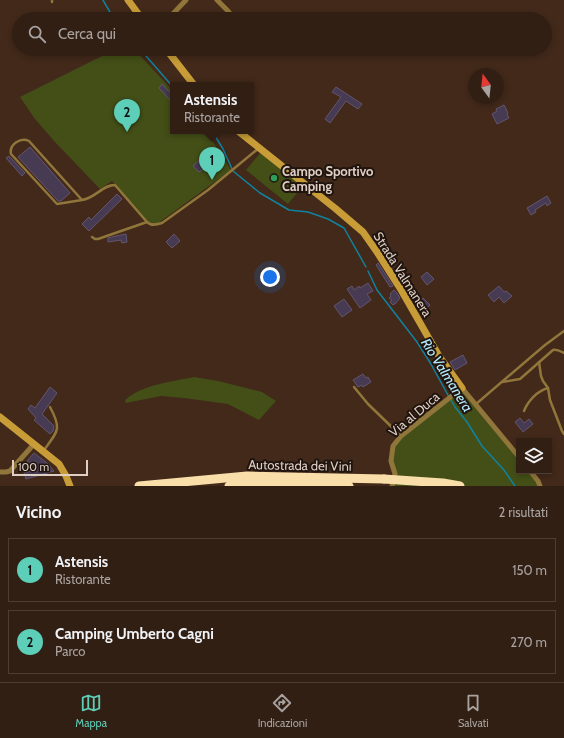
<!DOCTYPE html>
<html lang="it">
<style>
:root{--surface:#321f14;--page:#3d2c22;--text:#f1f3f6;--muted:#a8a2a0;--line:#4d3d34;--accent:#5dceb8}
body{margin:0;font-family:Cabin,sans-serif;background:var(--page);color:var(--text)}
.controls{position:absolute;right:12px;bottom:12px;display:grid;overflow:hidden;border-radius:0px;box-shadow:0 2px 6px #0003}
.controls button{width:36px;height:36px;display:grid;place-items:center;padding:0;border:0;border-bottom:1px solid var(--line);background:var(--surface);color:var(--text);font:20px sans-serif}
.compass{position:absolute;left:468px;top:68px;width:36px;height:36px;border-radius:50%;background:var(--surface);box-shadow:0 2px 6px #0003;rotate:345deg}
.scale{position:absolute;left:12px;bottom:10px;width:76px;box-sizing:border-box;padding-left:4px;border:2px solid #decec4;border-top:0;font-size:11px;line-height:14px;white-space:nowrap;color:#decec4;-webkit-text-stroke:3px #20150e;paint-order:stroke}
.you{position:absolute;left:270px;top:277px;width:14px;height:14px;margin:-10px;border:3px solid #fff;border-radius:50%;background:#1a73e8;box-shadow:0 0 0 6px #1a73e833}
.badge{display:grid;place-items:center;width:26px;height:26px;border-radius:50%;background:var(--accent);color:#111;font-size:13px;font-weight:700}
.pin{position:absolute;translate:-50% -33px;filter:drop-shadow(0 1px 2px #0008)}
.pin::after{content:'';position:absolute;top:21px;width:14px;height:12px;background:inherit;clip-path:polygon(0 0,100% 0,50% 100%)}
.popup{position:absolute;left:170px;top:82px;width:84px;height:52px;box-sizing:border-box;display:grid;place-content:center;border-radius:0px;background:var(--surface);filter:drop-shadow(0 1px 3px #0005);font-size:13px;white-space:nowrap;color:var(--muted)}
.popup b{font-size:15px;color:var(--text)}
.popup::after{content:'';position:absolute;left:50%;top:100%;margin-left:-8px;border:8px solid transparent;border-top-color:var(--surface)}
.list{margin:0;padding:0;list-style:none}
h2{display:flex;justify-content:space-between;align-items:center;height:52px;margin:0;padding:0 16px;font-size:17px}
h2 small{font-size:13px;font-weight:400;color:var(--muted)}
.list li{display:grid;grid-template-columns:26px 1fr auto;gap:12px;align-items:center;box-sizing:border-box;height:64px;margin:0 8px 8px;padding:0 8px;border:1px solid var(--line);border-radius:0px}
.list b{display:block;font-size:15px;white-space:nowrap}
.list p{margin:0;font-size:13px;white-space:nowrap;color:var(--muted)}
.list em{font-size:13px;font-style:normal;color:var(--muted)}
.icon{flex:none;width:22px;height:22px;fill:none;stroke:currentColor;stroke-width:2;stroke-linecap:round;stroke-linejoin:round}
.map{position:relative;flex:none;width:564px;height:486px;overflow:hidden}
.search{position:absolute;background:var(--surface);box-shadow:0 2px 6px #0003;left:12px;right:12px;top:12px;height:44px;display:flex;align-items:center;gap:10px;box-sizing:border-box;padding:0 14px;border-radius:22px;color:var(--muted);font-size:15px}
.sheet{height:196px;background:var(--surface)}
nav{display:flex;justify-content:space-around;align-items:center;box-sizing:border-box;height:56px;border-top:1px solid var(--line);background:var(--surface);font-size:11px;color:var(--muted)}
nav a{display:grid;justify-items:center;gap:2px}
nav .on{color:var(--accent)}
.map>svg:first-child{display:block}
.green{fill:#434f17}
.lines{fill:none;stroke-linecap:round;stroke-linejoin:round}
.stream{stroke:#1082a0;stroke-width:1.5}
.building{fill:#473a53;stroke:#63556f}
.lane{stroke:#91763b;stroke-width:2.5}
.street{stroke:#91763b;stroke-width:5}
.secondary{stroke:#c89d37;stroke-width:7}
.highway{stroke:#f9dea9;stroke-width:9}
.highway-bridge{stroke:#f9dea9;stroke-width:9}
.leisure-dot{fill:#2e9e5b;stroke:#20150e;stroke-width:1.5}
.labels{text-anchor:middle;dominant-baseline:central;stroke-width:4;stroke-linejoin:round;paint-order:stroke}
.poi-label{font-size:13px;font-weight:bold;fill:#decec4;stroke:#20150e;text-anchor:start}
.street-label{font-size:13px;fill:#decec4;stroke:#20150e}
.water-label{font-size:14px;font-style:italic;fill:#b3eaff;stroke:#20150e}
</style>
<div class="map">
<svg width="564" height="486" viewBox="0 0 564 486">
<rect width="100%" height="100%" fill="#42291a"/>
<g class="green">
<path d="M116,49H134L173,91V131H206L231,170L161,221L156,224L149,223L112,181L100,189L55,142L35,119L20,97Z"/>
<path d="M261,152L303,186L288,204L246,170Z"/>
<path d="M194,377L218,381L262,392L276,401L259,420L228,404L184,398L161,396L126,403L125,400C144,384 171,382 194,377Z"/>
<path d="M462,388L519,457V471H530L540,486H392L395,474L391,461L393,446L401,436Z"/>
</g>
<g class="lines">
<g class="stream">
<path d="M103,0L114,19"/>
<path d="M140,49L173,87"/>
<path d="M212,131L223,149L233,171L260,193L289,210L308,212L328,219L344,228L366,267"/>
<path d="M368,271L377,290L417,342L431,364L449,397"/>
<path d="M451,400L455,407L467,422L482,446L504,470L515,486"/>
</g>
</g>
<g class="building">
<path d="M162,84L173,96V103L159,88Z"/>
<path d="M336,87L362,104L358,109L346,101L330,123L325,119L341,97L332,92Z"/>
<path d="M504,105L508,113L507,114L509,118L497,124L492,114L497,111L496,109Z"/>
<path d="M30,147L70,193L61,201H58L18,157Z"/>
<path d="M9,156L25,173L22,176L6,158Z"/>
<path d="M201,159L207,166L199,172L193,166Z"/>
<path d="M117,194L122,199L89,231L82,224L89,217L91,220Z"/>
<path d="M547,196L551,203L547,206L546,203L535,210L536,212L531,215L527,208Z"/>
<path d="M126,234L127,242L122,243L121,240L108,242V238L116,236Z"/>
<path d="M174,234L180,241L172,248L166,242Z"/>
<path d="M378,263L393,286L390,287L376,265Z"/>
<path d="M427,272L434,279L427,285L421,277Z"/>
<path d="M368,283L373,291L367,294L371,300L360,308L347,289L352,286L354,290L359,286L360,288Z"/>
<path d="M499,286L504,292L506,291L512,296L504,303L499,297L494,302L488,295Z"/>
<path d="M394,290L397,293L400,298L395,304H394L393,305L390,302L392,300L389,298L391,296L390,294Z"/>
<path d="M423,298L430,305L423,312L416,304Z"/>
<path d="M344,299L352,310L342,317L334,306Z"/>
<path d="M463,355L467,363L455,370L450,362Z"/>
<path d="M363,374L366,378L368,377L371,382L363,387L362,385L358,387L353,380Z"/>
<path d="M50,387L57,393L42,414L54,426L53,431L50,434L34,420L36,418L28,409L31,405L35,408Z"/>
<path d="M520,418L524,423L529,419L533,424L523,432L515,422Z"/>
<path d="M34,453L47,463L54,471L26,479L24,473L38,469L27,461Z"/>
</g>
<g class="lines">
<g class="lane">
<path d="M52,0V2"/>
<path d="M82,200L57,204L11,154C9,144 21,137 29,141L82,200C96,198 102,185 115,185L147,222C151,226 156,225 162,223L208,190L259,148"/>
<path d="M92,237L95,239H98L147,222"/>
<path d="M539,362L541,376L543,381L548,388L550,400L562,431L564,434"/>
<path d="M502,382L520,379L553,350C557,349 560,351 564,353"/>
<path d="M354,387L368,404L400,435"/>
<path d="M476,404L545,345L564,331"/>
<path d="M524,411C528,401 537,391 548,388"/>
<path d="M44,450C58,431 62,429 50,407"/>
</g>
<g class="street">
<path d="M217,0L228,11L234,19"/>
<path d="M168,19L186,0"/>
<path d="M530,471L538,481L540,486"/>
<path d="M0,472H6L10,471L34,444"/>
<path d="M392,486L395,474L391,461L393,446L401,436L462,388L519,457"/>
</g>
<g class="secondary">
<path d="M128,0L142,19"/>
<path d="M166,49L194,85"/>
<path d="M238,131L336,209L363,232L377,252L400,288L439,356L462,388"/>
<path d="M0,417L59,464L66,476L70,486"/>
</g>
<g class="highway">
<path d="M139,486L247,476L384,479"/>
<path d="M229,486L246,484L349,486"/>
</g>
<path class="highway-bridge" d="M384,479L443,483L460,486"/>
</g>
<circle class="leisure-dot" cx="274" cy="178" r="4"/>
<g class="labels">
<g class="poi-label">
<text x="282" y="171">Campo Sportivo<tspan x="282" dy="15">Camping</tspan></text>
</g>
<g class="street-label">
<text transform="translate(403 274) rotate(58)">Strada Valmanera</text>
<text transform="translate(414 414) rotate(-40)">Via al Duca</text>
<text transform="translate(300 465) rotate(1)">Autostrada dei Vini</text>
</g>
<g class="water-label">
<text transform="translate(447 375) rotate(58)">Rio Valmanera</text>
</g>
</g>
</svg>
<div class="controls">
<button><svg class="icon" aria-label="layers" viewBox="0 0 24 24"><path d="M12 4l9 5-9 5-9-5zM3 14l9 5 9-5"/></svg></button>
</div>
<svg class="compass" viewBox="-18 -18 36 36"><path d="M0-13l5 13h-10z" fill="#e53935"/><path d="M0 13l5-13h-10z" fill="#a8a2a0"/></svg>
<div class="scale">100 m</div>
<div class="you"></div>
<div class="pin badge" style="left:212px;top:180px">1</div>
<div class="popup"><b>Astensis</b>Ristorante</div>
<div class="pin badge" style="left:127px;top:132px">2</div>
<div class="search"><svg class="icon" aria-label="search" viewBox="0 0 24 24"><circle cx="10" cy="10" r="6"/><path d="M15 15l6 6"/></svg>Cerca qui</div>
</div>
<section class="sheet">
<h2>Vicino<small>2 risultati</small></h2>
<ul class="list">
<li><span class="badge">1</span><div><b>Astensis</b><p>Ristorante</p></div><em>150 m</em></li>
<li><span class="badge">2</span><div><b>Camping Umberto Cagni</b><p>Parco</p></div><em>270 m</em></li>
</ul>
</section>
<nav>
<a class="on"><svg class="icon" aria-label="map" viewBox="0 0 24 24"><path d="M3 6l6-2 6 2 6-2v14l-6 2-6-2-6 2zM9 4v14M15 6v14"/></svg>Mappa</a>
<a><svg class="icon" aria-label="directions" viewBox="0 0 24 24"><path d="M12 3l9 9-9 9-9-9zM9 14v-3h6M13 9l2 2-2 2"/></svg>Indicazioni</a>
<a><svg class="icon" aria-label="saved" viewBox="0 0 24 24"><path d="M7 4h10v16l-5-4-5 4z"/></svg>Salvati</a>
</nav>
